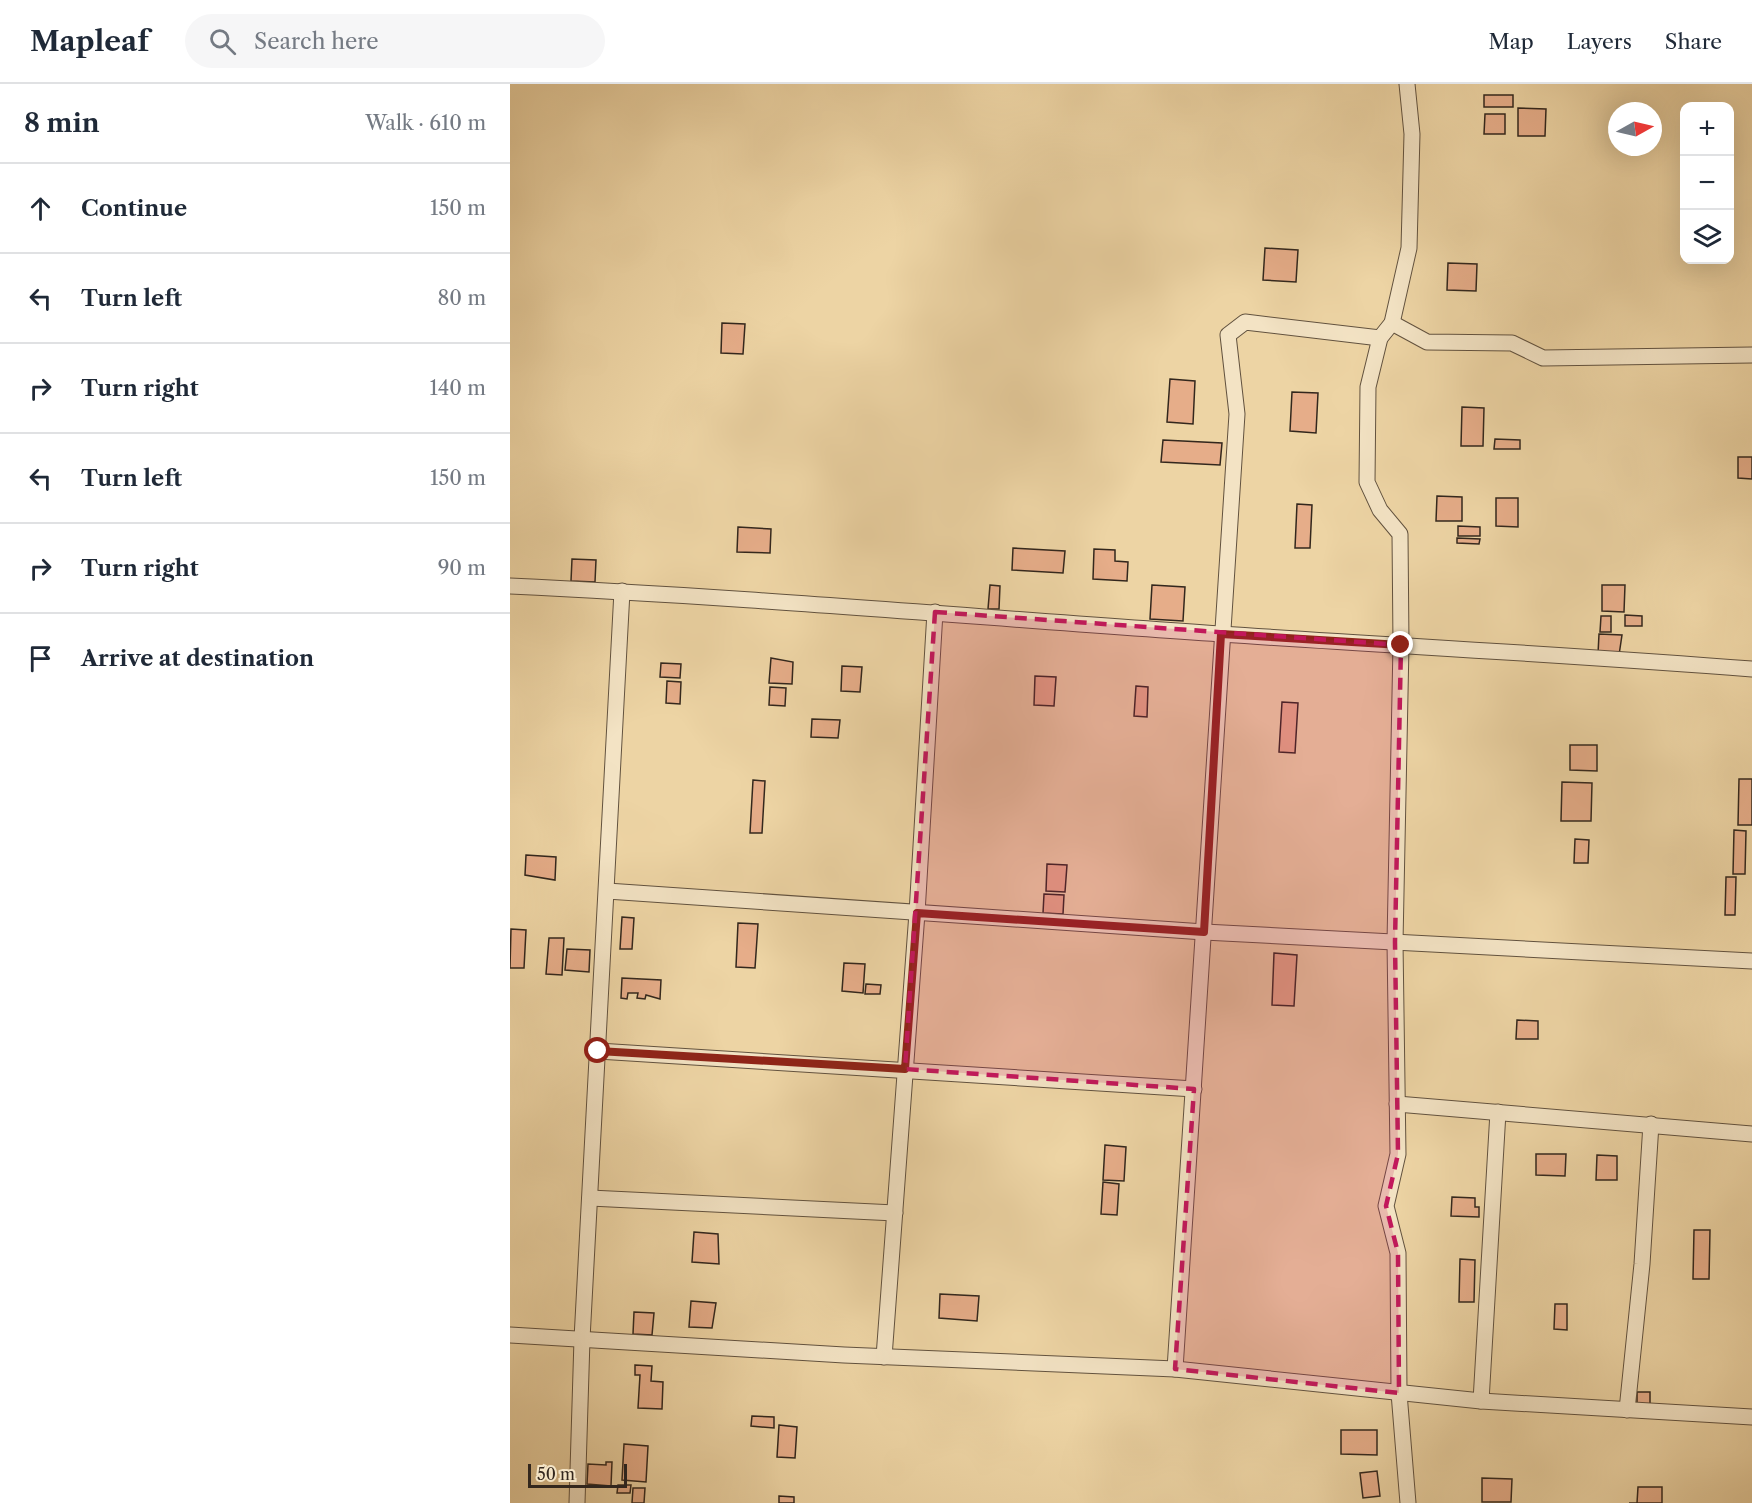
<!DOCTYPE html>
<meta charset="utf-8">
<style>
:root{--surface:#fff;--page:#f6f6f7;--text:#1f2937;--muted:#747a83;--line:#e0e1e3}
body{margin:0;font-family:"Libre Caslon Text",serif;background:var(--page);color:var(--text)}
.controls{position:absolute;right:18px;top:18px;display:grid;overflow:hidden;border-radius:12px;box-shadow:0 6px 24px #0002}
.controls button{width:54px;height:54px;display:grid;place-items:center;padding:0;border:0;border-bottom:2px solid var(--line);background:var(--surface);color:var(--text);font:30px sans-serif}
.compass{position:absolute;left:1098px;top:18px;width:54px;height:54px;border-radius:50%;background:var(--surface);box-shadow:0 6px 24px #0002;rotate:82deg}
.scale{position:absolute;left:18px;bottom:15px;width:99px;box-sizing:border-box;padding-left:6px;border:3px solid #33271d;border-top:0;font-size:16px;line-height:21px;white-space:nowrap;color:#33271d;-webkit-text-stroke:4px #f3e3c4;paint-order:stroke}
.stop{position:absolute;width:18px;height:18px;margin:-14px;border:4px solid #8f2418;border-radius:50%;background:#fff}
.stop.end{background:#8f2418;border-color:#fff;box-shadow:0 2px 6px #0008}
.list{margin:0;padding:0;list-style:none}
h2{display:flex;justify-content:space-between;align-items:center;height:78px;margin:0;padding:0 24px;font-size:26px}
h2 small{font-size:20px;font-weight:400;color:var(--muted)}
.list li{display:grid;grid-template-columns:39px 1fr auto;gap:18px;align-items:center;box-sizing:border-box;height:90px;padding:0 24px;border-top:2px solid var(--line)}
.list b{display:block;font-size:22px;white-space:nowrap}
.list em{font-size:20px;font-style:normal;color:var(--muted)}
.icon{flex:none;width:33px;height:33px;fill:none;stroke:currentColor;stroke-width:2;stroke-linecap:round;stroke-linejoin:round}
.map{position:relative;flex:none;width:1242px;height:1419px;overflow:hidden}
header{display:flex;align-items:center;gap:36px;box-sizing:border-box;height:84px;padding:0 30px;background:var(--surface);border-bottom:2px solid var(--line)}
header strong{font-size:28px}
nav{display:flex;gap:33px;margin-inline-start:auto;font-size:21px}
.search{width:420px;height:54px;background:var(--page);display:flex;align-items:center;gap:15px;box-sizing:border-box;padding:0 21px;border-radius:33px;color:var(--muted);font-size:22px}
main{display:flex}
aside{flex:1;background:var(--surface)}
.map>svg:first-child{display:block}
.building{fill:#e6ad89;stroke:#33271d;stroke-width:1.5}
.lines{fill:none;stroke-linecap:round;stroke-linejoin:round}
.minor-casing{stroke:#62523f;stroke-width:17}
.minor{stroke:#f3e3c4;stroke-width:15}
.route{stroke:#8f2418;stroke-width:8}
.marked{fill:#c2185b;fill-opacity:0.2;stroke:#c2185b;stroke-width:4.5;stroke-dasharray:12 8;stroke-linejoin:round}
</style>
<header>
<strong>Mapleaf</strong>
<div class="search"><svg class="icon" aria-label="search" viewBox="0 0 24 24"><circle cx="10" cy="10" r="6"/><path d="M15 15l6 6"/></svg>Search here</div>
<nav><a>Map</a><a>Layers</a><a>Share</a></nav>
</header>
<main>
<aside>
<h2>8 min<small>Walk · 610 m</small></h2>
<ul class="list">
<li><svg class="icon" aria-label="ahead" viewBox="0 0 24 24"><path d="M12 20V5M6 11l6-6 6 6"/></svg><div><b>Continue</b></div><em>150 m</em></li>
<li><svg class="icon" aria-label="left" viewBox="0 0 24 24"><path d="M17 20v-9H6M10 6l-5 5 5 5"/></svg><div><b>Turn left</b></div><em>80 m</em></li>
<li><svg class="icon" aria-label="right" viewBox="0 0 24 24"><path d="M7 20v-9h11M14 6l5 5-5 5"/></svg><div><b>Turn right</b></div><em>140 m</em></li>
<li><svg class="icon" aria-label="left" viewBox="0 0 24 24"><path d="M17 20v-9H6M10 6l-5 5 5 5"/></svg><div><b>Turn left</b></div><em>150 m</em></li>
<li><svg class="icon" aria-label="right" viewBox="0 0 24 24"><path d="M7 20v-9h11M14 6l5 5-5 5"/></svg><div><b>Turn right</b></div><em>90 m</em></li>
<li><svg class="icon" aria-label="arrive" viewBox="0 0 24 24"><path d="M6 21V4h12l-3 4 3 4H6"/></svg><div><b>Arrive at destination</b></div></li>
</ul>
</aside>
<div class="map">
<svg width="1242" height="1419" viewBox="0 0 1242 1419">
<rect width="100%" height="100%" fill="#edd4a4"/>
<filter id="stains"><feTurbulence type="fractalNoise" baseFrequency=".00333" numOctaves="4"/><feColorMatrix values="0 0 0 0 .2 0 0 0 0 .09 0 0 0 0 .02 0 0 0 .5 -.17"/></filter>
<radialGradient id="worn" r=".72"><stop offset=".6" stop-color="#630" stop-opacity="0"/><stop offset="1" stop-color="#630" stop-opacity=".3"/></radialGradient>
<g class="building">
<rect x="974" y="11" width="29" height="12"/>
<path d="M1008,24L1036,25L1035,52H1008Z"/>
<path d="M975,30H995V50H974Z"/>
<path d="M755,164L788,166L786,198L753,196Z"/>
<path d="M938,179L967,180L966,207L937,206Z"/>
<path d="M212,239L235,240L233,270L211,269Z"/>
<path d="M660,295L685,297L683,340L657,338Z"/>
<path d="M782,308L808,309L806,349L780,347Z"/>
<path d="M952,323L974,324L973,362H951Z"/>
<path d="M985,355L1010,356V365H984Z"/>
<path d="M653,356L712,359L710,381L651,378Z"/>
<path d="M1228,373H1242V395L1228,394Z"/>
<path d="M927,412L952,413V437H926Z"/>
<path d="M986,414H1008V443L986,442Z"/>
<path d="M787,420L802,421L800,464H785Z"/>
<path d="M948,442L970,443V452H948Z"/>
<path d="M228,443L261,445L260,469L227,468Z"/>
<path d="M947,454L970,455L969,460L947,459Z"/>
<path d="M503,464L555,467L553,489L502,486Z"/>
<path d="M584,465L605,466V477L618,478L617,497L583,495Z"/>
<path d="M62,475L86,476L85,498L61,497Z"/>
<path d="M480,501L490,502L489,525H478Z"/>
<path d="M642,501L675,503L673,537L640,535Z"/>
<path d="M1092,501H1115L1114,528L1092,527Z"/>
<path d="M1115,531L1132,532V542H1115Z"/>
<path d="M1091,532H1101V548H1090Z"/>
<path d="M1089,550L1112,551L1109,571L1088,570Z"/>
<path d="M261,574L283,578L282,600L259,599Z"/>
<path d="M151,579L171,580L170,594L150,593Z"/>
<path d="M332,582L352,583L350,608L331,607Z"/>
<path d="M525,592L546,593L544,622L524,621Z"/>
<path d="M157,597L171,598L170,620L156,619Z"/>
<path d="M626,602L638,603L637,633L624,632Z"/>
<path d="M260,603L276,604L275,622L259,621Z"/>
<path d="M772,618L788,619L785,669L769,668Z"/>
<path d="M302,635L330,636L328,654L301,653Z"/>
<path d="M1060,661H1087V687L1060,686Z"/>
<path d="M1229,695H1242V741H1228Z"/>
<path d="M243,696L255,697L252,749H240Z"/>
<path d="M1052,698L1082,699L1081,737H1051Z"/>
<path d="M1224,746L1236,747L1235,790H1223Z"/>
<path d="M1065,755L1079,756L1078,779H1064Z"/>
<path d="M16,771L46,773L45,796L15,791Z"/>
<path d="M537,780L557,781L555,808L536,807Z"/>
<path d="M1216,793H1226L1225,831H1215Z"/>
<path d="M534,810L554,811L553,830L533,829Z"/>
<path d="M112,833L124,834L122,865H110Z"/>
<path d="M228,839L248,840L245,884L226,883Z"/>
<path d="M1,845L16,846L14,884H0Z"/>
<path d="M39,854H54L52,891L36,890Z"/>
<path d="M57,865L80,866L79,888L55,886Z"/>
<path d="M764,869L787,871L784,922L762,921Z"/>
<path d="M334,879L355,880L353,909L332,907Z"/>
<path d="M112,894L151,896L150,915L136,911L135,915L127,914L128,909H118L117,915L111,914Z"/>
<path d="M356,900L371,901L370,910H355Z"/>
<path d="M1007,936L1028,937V955H1006Z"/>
<path d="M595,1061L616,1063L614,1097L593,1096Z"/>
<path d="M1026,1070H1056L1055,1092L1026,1091Z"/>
<path d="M1087,1071L1107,1072V1096H1086Z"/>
<path d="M593,1098L609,1100L607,1131L591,1130Z"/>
<path d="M942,1113L965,1114V1123H969V1133L941,1132Z"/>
<path d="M1184,1146H1200L1199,1195H1183Z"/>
<path d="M184,1148L208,1150L209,1180L182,1178Z"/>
<path d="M950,1175L965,1176L964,1218H949Z"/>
<path d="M430,1210L469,1212L467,1237L429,1234Z"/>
<path d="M181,1217L206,1219L202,1244L179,1243Z"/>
<path d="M1045,1220H1057V1246L1044,1245Z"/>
<path d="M124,1228L144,1229L142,1251L123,1250Z"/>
<path d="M125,1281L142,1282L141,1297L153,1298L152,1325L128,1324L130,1291H125Z"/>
<rect x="1127" y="1308" width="13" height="15"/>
<path d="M242,1332L264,1333V1344L241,1342Z"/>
<path d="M269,1341L287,1343L285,1374L267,1373Z"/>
<path d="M831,1346H867V1371L831,1370Z"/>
<path d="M114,1360L138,1362L136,1398L112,1396Z"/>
<path d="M96,1378H102L101,1402L77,1400L78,1380L96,1381Z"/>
<path d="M867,1387L870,1412L853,1414L850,1389Z"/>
<path d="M972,1394L1002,1395L1001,1418H972Z"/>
<path d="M108,1401H121L120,1409H107Z"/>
<path d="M1128,1403H1152V1419H1119H1127Z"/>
<path d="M123,1404H135L134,1419H122Z"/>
<path d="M269,1412L284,1413V1419H269Z"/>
</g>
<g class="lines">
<defs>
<g id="minor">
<path d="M897,0L902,50L899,164L882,239L870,254L858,303L857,398L870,426L890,450L891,561L885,858L888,1070L876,1122L888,1169L889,1309L898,1419"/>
<path d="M882,239L917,258L1002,259L1033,274L1242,271"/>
<path d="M0,502C238,513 474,534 711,550C888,562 1065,571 1242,585"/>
<path d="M97,807L694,848L1242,877"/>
<path d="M88,967L684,1005"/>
<path d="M887,1020L1242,1050"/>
<path d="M80,1114L385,1129"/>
<path d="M0,1251L334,1271L665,1285L971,1317L1242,1333"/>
<path d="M374,1273L407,829L425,528"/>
<path d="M665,1285L727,330L718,251L735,238L870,254"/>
<path d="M971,1317L988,1028"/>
<path d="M1117,1326L1132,1180L1141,1040"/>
<path d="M67,1419L72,1255L112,507"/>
</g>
</defs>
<use href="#minor" class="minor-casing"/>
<use href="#minor" class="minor"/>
</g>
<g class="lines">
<path class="route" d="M88,967L395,985L407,829L694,848L711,550L891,561"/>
</g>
<path class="marked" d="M425,528L891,561L885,858L888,1070L876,1122L888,1169L889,1309L665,1285L684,1005L395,985Z"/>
<rect width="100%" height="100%" filter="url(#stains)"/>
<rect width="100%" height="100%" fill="url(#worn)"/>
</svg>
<div class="controls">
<button>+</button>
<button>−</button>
<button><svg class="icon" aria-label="layers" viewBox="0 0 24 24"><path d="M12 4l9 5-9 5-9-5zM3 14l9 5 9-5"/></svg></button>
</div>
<svg class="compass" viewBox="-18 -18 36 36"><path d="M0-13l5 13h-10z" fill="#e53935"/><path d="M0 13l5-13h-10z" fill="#747a83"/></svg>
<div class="scale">50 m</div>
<div class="stop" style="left:88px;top:967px"></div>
<div class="stop end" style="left:891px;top:561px"></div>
</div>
</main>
